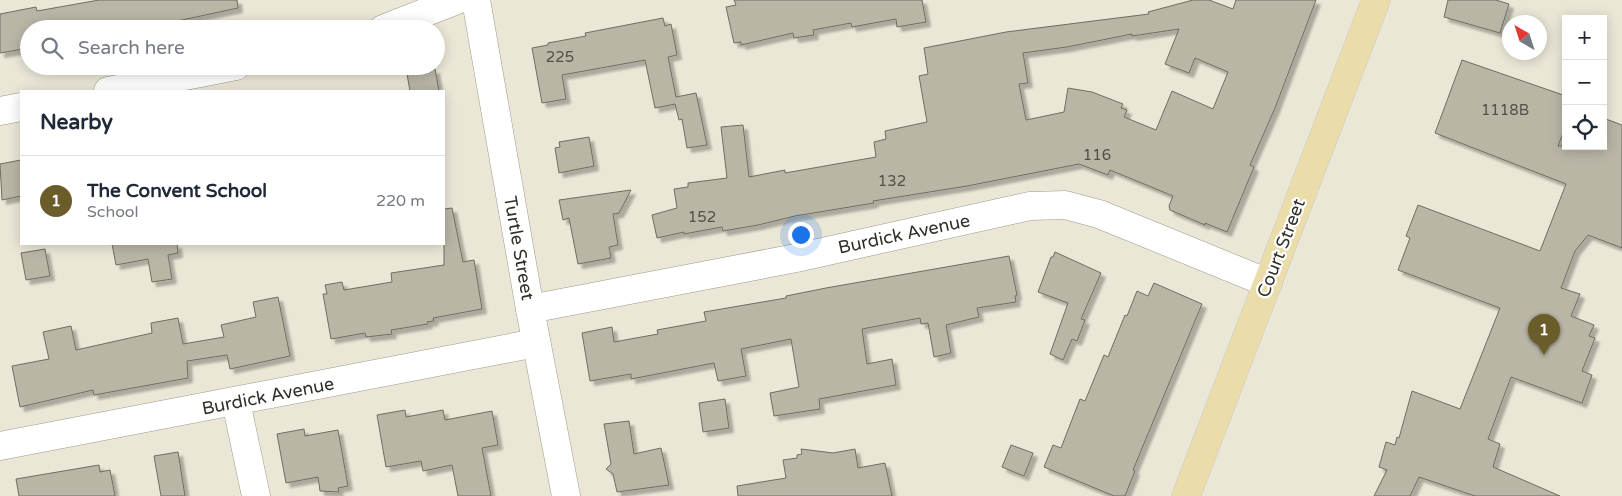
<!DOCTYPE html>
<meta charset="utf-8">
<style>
:root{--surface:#fff;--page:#f6f6f7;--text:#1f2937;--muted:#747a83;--line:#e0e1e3;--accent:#6a5d2a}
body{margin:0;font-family:"Varela Round",sans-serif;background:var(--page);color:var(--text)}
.controls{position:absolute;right:15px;top:15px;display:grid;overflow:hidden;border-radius:0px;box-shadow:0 2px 12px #0003}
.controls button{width:45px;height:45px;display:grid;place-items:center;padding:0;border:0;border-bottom:1px solid var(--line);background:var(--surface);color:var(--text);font:25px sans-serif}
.compass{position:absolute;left:1502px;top:15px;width:45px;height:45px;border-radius:50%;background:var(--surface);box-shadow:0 2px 12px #0003;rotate:321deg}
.you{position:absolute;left:800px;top:234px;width:18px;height:18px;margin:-12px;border:4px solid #fff;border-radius:50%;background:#1a73e8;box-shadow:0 0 0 8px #1a73e833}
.badge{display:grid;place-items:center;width:32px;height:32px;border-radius:50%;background:var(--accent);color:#fff;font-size:16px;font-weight:700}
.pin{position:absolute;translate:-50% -41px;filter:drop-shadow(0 1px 2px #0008)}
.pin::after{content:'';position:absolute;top:26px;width:18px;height:15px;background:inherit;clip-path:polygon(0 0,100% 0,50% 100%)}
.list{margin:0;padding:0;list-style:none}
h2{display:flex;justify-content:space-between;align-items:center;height:65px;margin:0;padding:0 20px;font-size:21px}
h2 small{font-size:16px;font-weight:400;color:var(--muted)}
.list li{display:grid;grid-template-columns:32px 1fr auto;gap:15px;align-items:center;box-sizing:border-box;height:90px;padding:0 20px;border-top:1px solid var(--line)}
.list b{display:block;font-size:19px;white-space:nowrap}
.list p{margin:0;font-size:16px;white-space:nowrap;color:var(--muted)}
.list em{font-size:16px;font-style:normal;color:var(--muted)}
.icon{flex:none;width:28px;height:28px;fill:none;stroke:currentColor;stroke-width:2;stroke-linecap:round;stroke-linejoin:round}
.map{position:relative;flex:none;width:1622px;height:496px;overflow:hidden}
.search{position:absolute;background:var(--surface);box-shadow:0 2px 12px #0003;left:20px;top:20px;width:425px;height:55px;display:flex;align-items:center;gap:12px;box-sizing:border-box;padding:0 18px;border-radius:28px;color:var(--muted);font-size:19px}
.panel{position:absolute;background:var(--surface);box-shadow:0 2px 12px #0003;left:20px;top:90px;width:425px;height:155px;border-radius:0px}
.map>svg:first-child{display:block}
.building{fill:#b9b6a6;stroke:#716d5e;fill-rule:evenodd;filter:url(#shadow)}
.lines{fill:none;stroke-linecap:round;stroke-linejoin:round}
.minor-casing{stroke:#9d9a8a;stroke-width:29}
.major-casing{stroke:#c9c9c7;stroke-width:29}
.minor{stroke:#fff;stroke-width:28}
.major{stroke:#eaddaa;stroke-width:28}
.labels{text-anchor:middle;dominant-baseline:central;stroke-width:4.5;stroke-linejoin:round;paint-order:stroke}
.number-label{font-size:15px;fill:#525148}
.street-label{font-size:18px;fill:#302f28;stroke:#fff}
</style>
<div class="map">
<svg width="1622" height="496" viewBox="0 0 1622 496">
<defs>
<filter id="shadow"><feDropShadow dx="4.5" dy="4.5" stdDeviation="1" flood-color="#0004"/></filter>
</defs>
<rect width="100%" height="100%" fill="#ebe7d7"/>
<g class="building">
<path d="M99,0H237L238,8L140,29H29V48L0,53V14L36,7L37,11Z"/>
<path d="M734,0H922L926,22L897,27L896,19L852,27L851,23L813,30L814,35L794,38L793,33L741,45V42L734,43L726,7L736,5Z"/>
<path d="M1193,0H1209L1233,9L1236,0H1316L1275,108L1250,165L1254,167L1227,232L1205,223V225L1170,210L1169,206L1173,196L1110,170L1108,175L1079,164L967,186L873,201L874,203L795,216L758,225L723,231L722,227L684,234V232L657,238L652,215L677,208L674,189L688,187V183L727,178L721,127L743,125L749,177L785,170V173L876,157L874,142L886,139L885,131L927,122L919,76L928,74L924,48L1006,32L1149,14L1148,12ZM1179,29L1165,64L1189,73L1195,58L1228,72L1213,109L1172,91L1156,130L1124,117L1127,110L1121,108L1123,104L1092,92L1068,88L1064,112L1026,120L1019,84L1028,83L1023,53L1067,47L1132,34V36Z"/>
<path d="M1448,0H1496L1509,4L1500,33L1444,17Z"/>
<path d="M663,18L665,26L671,24L677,55L668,57L676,97L696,93L707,145L687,148L682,119L679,120L675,104L655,108L645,60L562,75L566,99L542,103L532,48L548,45V43L586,36L585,33Z"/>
<path d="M1462,60L1566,96V125L1558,146H1603V118L1622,125V248L1588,235L1575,251L1561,288L1580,294L1571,316L1594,325L1589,336L1595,338L1582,371L1592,375L1582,403L1511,377L1488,439L1500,444L1493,467L1560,496H1475L1419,477L1410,496H1374L1387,470L1379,467L1386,442L1395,445L1397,437L1399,438L1412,391L1460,409L1500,308L1398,270L1410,238L1406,236L1418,205L1540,251L1566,184L1435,133Z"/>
<path d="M435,69L439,91H410L407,74Z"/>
<path d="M589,137L594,166L559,173L555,148L560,147L559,142Z"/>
<path d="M21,160V196L2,200L0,164Z"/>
<path d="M631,190L619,213L613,214L618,245L609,247L611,258L578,264L569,218L563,220L559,200Z"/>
<path d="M452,208L463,262L474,260L482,309L433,318L434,321L427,322L428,324L391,330L392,334L366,337L365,333L331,339L323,294H327L325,285L342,282L344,290L392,282L391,273L444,265V209Z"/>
<path d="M112,244H177L178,253L168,255L172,279L152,282L148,259L116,265Z"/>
<path d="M45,249L50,276L26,280L21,253Z"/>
<path d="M1055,252L1101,273L1081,319L1085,320L1077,341L1072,339L1063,360L1050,354L1068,303L1038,292L1051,257H1053Z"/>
<path d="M1009,256L1017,295L1015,296L1016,302L977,308L979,317L946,325L951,353L934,357L928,323L921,324L920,318L862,329L867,364L892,359L896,385L819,399L820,409L774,416L770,393L799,387L791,339L741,349L746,376L718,381L714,363L631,379V374L590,381L582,333L612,327L614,342L658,334L657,330L706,321L704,312L786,298V296L826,288Z"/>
<path d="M1154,283L1202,304L1133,470L1135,471L1125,496H1114L1044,467L1053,445L1061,448L1080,399L1085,401L1104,355L1108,357L1125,315L1127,316L1137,291L1148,296Z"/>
<path d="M278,297L290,356L230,369L227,355L187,361L188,378L94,395L93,390L20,407L12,366L49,359L43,332L71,326L76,350L152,333L151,323L178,318L183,344L224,337L221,325L256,317L253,302Z"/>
<path d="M725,399L729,428L703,432L699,403Z"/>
<path d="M405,410L406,417L443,410L445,420L492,411L498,445L482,448L491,496H458L452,465L423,471L421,461L386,467L377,415Z"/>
<path d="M629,421L634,454L661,448L669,485L617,492L613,474L606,469L611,464L604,424Z"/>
<path d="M304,429L305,436L338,430L348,486L338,488L339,492L320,491L318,477L286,483L277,434Z"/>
<path d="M1011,445L1033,453L1024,476L1002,467Z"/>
<path d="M801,449L833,453L855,449L858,468L885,463L892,496H738L737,486L786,478L783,460L797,458V455L802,454Z"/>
<path d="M178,452L185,496H161L154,456Z"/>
<path d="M99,465L100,472L110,470L115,496H19L16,479Z"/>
</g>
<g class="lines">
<defs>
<g id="minor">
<path d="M476,0L530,309L566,496"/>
<path d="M383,29L457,0"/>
<path d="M108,91L236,66"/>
<path d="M0,111L21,107"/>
<path d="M530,309L796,258L1030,206L1065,205L1099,214L1268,283"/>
<path d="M236,402L256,496"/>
<path d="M0,446L536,343"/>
</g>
<path id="major" d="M1186,496L1376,0"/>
</defs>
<use href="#minor" class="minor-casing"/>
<use href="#major" class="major-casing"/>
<use href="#minor" class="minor"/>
<use href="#major" class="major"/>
</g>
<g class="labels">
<g class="number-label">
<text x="560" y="57">225</text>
<text x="1505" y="110">1118B</text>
<text x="1097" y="155">116</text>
<text x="892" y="181">132</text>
<text x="702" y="217">152</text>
</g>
<g class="street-label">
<text transform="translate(904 234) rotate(-12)">Burdick Avenue</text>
<text transform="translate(519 248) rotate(80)">Turtle Street</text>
<text transform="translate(1281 248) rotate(-69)">Court Street</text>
<text transform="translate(268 396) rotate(-11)">Burdick Avenue</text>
</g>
</g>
</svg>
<div class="controls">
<button>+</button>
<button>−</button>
<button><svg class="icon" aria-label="locate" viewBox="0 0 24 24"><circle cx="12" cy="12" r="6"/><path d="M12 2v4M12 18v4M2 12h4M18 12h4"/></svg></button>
</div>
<svg class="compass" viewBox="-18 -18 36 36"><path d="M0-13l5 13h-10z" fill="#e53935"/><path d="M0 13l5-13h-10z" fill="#747a83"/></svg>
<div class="you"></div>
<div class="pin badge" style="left:1544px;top:355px">1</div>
<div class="search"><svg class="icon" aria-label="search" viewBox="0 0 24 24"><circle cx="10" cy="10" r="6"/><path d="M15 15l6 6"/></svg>Search here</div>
<section class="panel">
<h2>Nearby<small></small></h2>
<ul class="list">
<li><span class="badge">1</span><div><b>The Convent School</b><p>School</p></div><em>220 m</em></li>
</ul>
</section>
</div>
